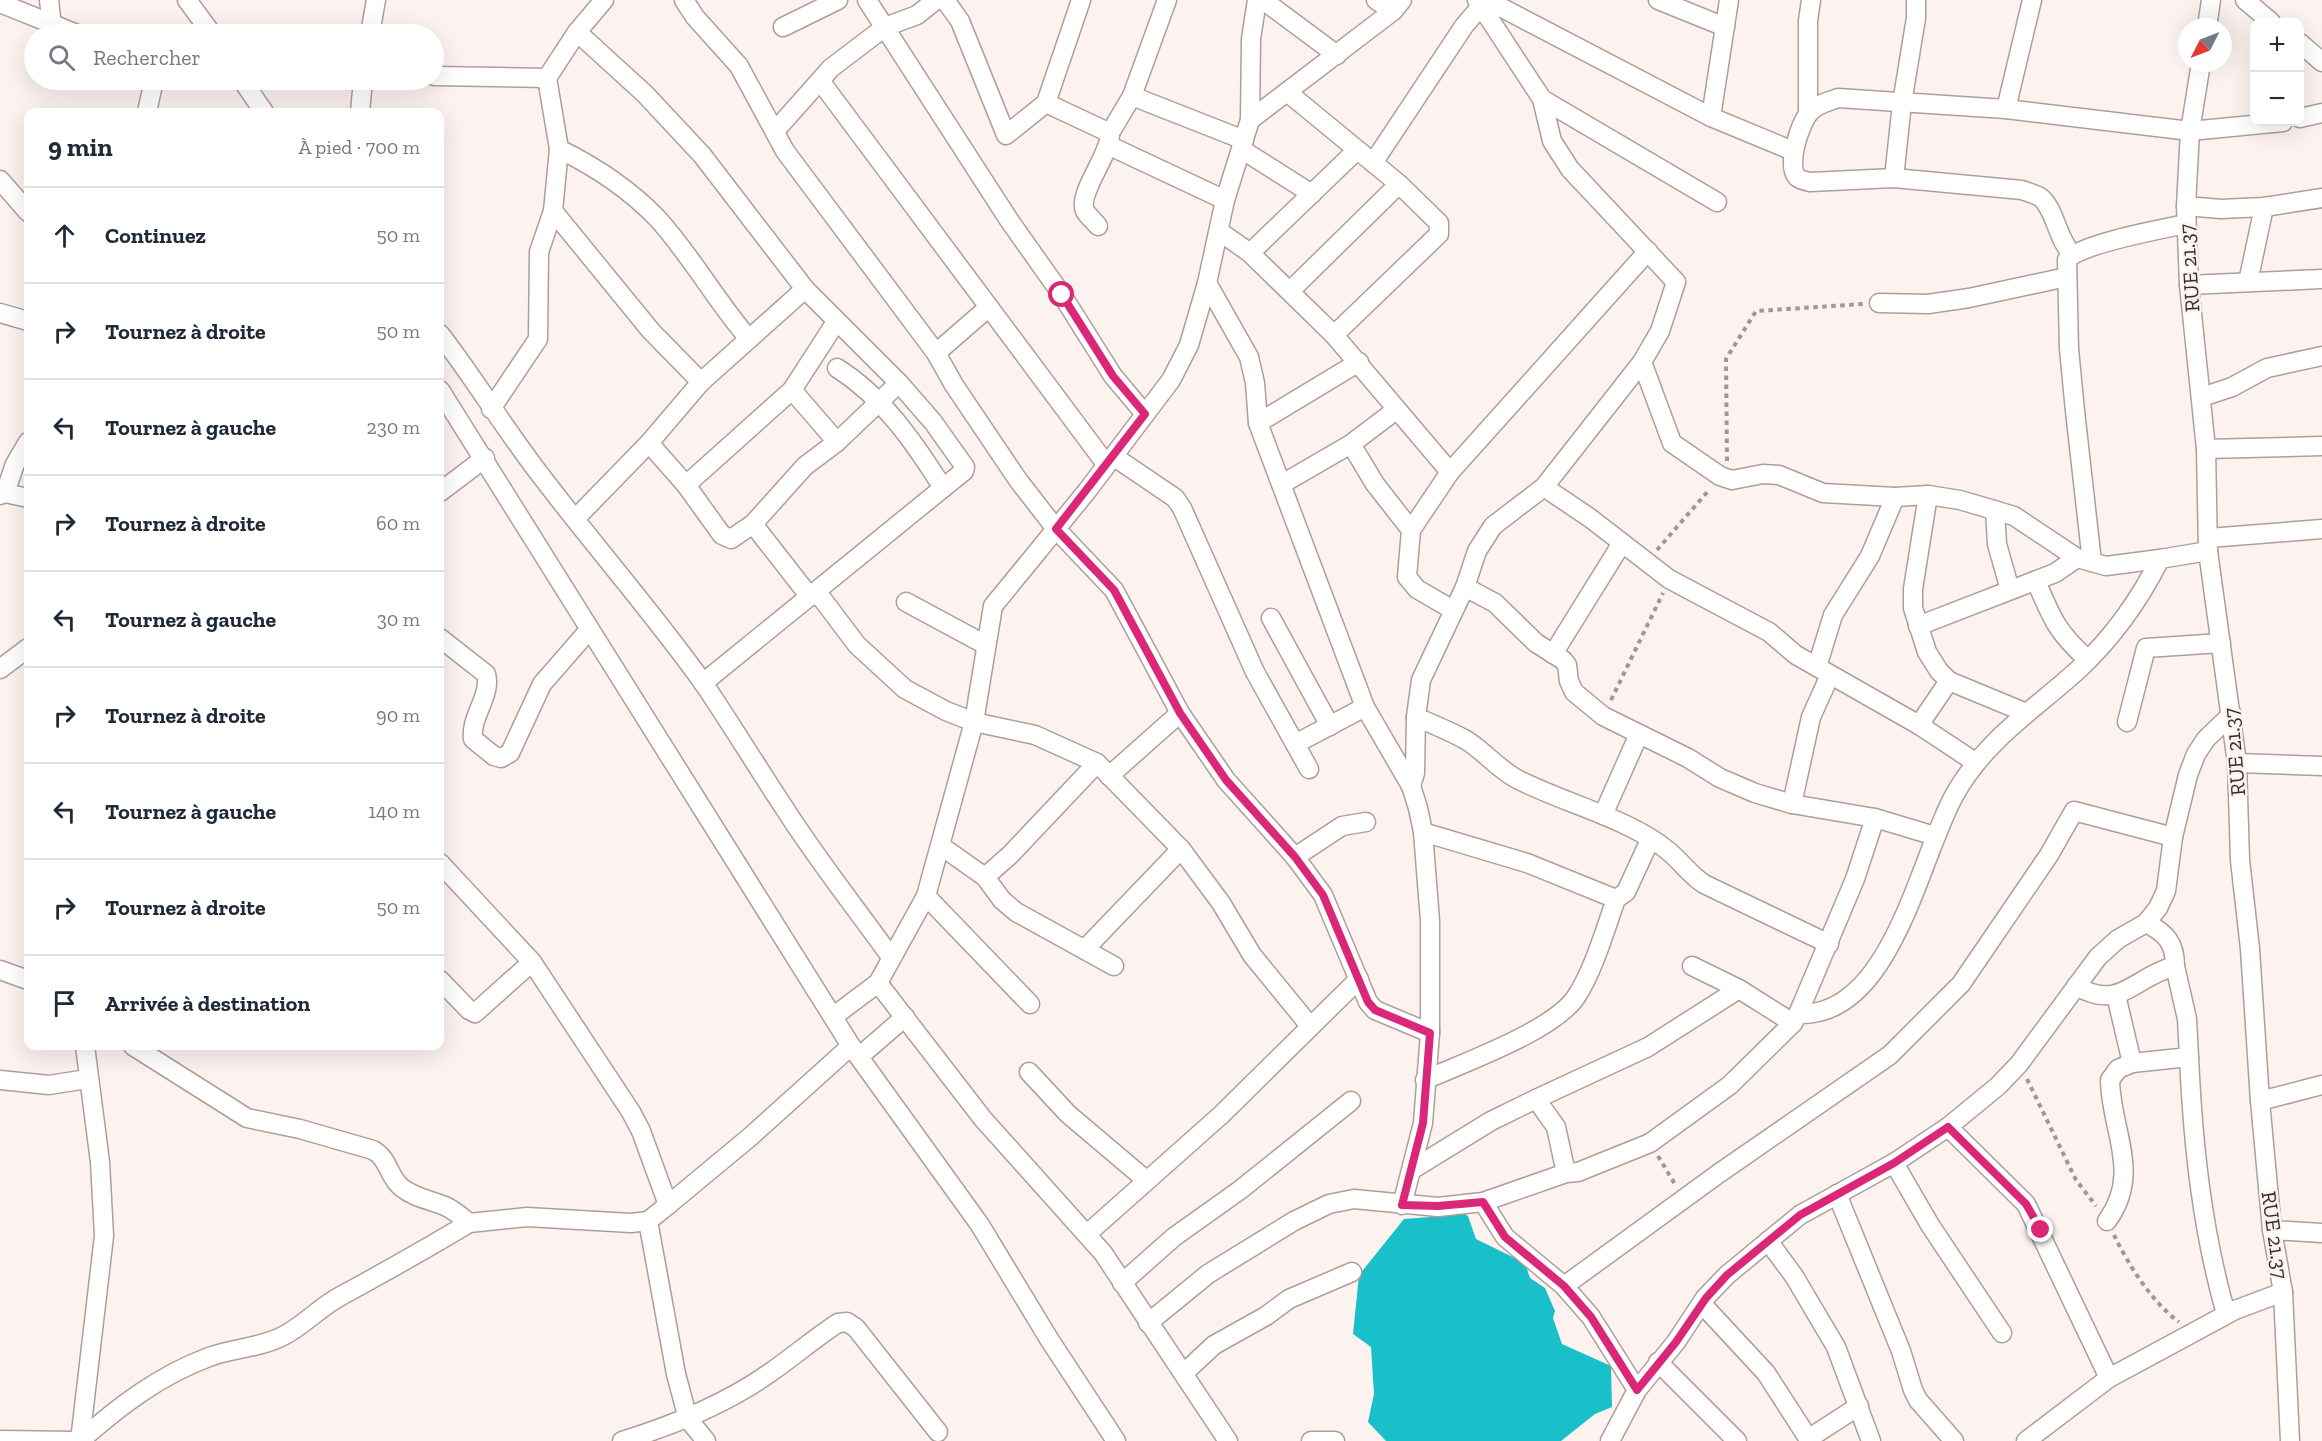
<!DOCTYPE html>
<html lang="fr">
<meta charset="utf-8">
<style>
:root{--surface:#fff;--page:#f6f6f7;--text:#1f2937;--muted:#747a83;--line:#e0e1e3}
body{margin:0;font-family:"Zilla Slab",serif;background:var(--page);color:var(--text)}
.controls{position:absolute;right:18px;top:18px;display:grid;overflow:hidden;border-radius:12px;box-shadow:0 6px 24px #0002}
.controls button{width:54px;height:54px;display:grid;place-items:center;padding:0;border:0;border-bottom:2px solid var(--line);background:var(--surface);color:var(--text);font:30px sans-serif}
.compass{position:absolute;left:2178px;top:18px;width:54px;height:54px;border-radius:50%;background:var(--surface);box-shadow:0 6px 24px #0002;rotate:228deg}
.stop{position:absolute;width:18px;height:18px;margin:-14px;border:4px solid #db2777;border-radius:50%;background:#fff}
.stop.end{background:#db2777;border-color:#fff;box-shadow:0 2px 6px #0008}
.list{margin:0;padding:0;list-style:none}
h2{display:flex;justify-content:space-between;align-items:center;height:78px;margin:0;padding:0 24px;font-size:26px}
h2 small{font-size:20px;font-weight:400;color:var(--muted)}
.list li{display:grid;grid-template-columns:39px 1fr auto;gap:18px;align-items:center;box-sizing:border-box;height:96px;padding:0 24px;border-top:2px solid var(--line)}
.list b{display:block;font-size:22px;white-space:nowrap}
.list em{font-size:20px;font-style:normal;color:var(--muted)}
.icon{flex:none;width:33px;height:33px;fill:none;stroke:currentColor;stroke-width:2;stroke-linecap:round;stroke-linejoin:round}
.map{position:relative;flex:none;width:2322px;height:1441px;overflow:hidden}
.search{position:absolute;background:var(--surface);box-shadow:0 6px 24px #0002;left:24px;top:24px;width:420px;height:66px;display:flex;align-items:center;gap:15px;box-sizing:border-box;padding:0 21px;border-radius:33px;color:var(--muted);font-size:22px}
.panel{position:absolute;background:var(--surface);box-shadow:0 6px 24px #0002;left:24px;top:108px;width:420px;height:942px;border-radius:12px}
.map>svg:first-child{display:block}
.water{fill:#1ac0c9}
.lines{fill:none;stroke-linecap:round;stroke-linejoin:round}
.minor-casing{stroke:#b29d96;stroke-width:21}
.path{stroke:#9f9794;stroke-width:4;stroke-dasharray:4.5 4.5;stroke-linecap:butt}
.minor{stroke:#fff;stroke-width:18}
.route{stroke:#db2777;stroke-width:8}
.labels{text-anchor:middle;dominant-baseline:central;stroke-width:5;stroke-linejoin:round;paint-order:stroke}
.street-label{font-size:21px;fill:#362e2b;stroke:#fcf3f0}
</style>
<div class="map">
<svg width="2322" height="1441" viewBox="0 0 2322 1441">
<rect width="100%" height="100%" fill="#fcf3f0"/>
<path class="water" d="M1455,1208L1468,1216L1476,1239L1525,1263L1530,1278L1545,1288L1555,1311L1553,1318L1562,1344L1611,1366L1612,1407L1595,1414L1561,1441H1386L1368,1422L1374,1394L1371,1347L1353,1334L1359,1275L1404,1219L1430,1217Z"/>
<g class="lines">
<defs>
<g id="minor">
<path d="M49,0L52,26"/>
<path d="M187,0L212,34"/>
<path d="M684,0L695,17L739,66L785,151L936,353L954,385L1018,480L1056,529L1114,590L1180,713L1226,780L1295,857L1323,895L1368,1002L1375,1010L1430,1033L1423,1123L1402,1205"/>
<path d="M867,0L1009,220L1062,295L1113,376L1145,414"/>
<path d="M945,0L960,21L1006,135L1046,103L1110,133L1132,96L1167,0"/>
<path d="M1263,0L1337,55"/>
<path d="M1376,0L1393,11"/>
<path d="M1487,0L1711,117L1793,151"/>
<path d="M1658,0L1725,27"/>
<path d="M2245,0L2271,22"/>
<path d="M0,3L77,34"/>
<path d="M783,27L838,0"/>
<path d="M2207,27L2211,0"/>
<path d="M577,32L645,94L702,155L805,289L899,383L933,422L965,467L964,471L703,683"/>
<path d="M370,34L376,0"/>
<path d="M2300,43L2322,62"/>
<path d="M2201,63L2190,131L2186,206L2189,285L2206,449L2208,551L2237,763L2240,860L2250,949L2260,1101L2272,1230L2283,1292L2290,1441"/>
<path d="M434,76L547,78"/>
<path d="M242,80L264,112"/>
<path d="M821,82L1106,464"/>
<path d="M1132,96L1244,140"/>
<path d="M1542,99L1717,202"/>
<path d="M1046,103L1081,0"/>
<path d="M2006,109L2032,0"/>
<path d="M147,112L154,80"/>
<path d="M360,112L363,80"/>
<path d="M1808,114V21L1811,0"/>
<path d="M1711,117L1729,0"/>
<path d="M2300,118L2322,113"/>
<path d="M1250,120L1393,11L1402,0"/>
<path d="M775,131L831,68L885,27L917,15L936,0"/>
<path d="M1110,146L1225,200"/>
<path d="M559,149C596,167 628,188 657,218C691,255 716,301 749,339"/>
<path d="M1241,149L1312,194"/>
<path d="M1373,163L1464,26L1482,5"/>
<path d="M1894,178L1902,103L1916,18V0"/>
<path d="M0,180L28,212"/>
<path d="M2186,206L2221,209L2264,207L2322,198"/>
<path d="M553,211L651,331L701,382"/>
<path d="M1098,226C1094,221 1088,216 1085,211C1077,194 1109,156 1110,135"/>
<path d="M1219,231L1250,253L1334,335L1439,234V223L1399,184L1287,92"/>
<path d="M1250,253L1357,150"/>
<path d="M2072,254C2057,239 2055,208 2040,197C2035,194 2027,192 2022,190L1894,178L1810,182C1806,181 1800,180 1797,177C1786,165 1800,124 1809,113C1816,104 1828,102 1838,98L2006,109L2190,131L2283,122"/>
<path d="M2248,282L2264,207"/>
<path d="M1207,283L1249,357L1255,383L1258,423L1365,707L1411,786L1418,808L1423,832L1430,921V1033"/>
<path d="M2189,285L2322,279"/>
<path d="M1290,291L1399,184"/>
<path d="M1879,303L1928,304L1969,298L2067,277"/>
<path d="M0,313L28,321"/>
<path d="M440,334C477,382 507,433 545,481C597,549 654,614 704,684C731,724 756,765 783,806C816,858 855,907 891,957"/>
<path d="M1334,335L1450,472"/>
<path d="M936,353L989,307"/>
<path d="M1642,362L1672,443L1720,476L1732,480L1763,474L1779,475L1823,493L1895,497L1928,495L1960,500L2014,516L2077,558L2106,566L2160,559"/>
<path d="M837,368C883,397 914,442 943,488"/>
<path d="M440,390L851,1046L980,1225L1049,1339L1116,1441"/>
<path d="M792,390L837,442"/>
<path d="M2202,397L2232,387L2267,368L2322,356"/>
<path d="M491,409L538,339L539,252L553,211L559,149L547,78L577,32L604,0"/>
<path d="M1258,423L1359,362"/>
<path d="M649,443L686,485L722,535L731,539L753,524L805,466L837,442L899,383"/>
<path d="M1351,444L1375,484L1411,530"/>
<path d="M2206,449L2322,446"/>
<path d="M1113,456L1175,498L1182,508L1255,672L1309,769"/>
<path d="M1282,484L1351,444L1396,410"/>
<path d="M686,485L792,390L836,322"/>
<path d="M1544,487L1590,518L1669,579L1769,632L1796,655L1919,725L1975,762"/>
<path d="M440,492L485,458"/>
<path d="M5,493L28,498"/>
<path d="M0,495L5,493L15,464L28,442"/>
<path d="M1928,495L1913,589V608L1927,652L1939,671L1949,681L2024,712"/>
<path d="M1995,510L1997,544L2010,590"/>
<path d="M576,518L649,443L701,382L805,289"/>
<path d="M753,524L810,597"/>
<path d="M2209,538L2322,529"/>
<path d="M2092,562L2075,411L2069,349L2067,260C2080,244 2162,229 2186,224"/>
<path d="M2036,581C2052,619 2057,632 2088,660"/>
<path d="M1465,587L1495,603L1536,643L1563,660L1567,665L1569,681L1574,692L1603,716L1688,758L1720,778L1755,793L1792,804L1875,818L1935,836"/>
<path d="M817,592L857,645L905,689L946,711L974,722L1035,735L1097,763L1181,849L1221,903L1252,955L1310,1026"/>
<path d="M906,602L984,644"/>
<path d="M1453,610L1417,589L1407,577L1411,530L1450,472L1648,251"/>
<path d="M1271,618L1330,726"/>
<path d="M1918,626L2055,573L2077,558"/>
<path d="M440,638L486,674C492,696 470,716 473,739L494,756L501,758L510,753L542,684L589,630"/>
<path d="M1553,654L1622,543"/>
<path d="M1817,667L1833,615L1870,556L1895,497"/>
<path d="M0,669L28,648"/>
<path d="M1416,717C1432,724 1450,731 1466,740C1484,751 1498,769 1517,779C1563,803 1628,818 1667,850C1681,861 1689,874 1704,884L1829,944"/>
<path d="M2127,722L2146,648L2221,643"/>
<path d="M1919,725L1949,681"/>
<path d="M1295,744L1365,707"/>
<path d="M2237,763L2322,766"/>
<path d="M1109,776L1180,713"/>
<path d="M1411,786L1415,773L1416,717L1421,680L1465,587L1477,551L1493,526L1544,487L1642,362L1660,331L1676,282L1570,169L1552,141L1542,99L1477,0"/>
<path d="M1792,804L1811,717L1830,675"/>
<path d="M1603,815L1639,734"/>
<path d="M1423,832L1527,863L1616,899L1626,892L1650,840"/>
<path d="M941,846L985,877L1002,900L1016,912L1114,966"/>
<path d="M1295,857L1342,826L1366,822"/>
<path d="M440,863L532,962L631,1112L641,1131L668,1205L648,1221L676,1374L688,1419L706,1441"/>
<path d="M985,877L1010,855L1097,763"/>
<path d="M926,896L1030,1004"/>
<path d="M2146,923C2166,933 2175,943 2175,966"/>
<path d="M1085,949L1181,849"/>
<path d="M1692,966L1739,989L1793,1023"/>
<path d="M0,970L28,980"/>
<path d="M440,980L469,1010L475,1013L532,962"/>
<path d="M878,983L983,1119L1103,1253L1228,1441"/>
<path d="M2076,986C2121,1012 2133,977 2175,966L2187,1019L2189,1057L2132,1063"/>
<path d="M1798,1014L1855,879L1875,818"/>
<path d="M834,1016L878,983L926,896L974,722L993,606L1087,491L1171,380L1189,345L1207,283L1225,200L1250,120L1251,39L1257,0"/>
<path d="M133,1046L247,1118L300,1129L373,1150C389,1159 388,1176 401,1187C414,1198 431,1200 445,1206C454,1210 462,1217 469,1223L527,1217L631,1223L648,1221"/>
<path d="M860,1056L905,1017"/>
<path d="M2189,1057C2193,1145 2202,1230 2226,1314"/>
<path d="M1029,1072L1068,1114L1146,1180"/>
<path d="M0,1080L49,1085L87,1079"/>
<path d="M1425,1080C1465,1062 1553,1031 1576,997C1593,972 1606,927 1616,899"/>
<path d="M1536,1099L1648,1047L1739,989"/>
<path d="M2260,1101L2322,1085"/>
<path d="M1948,1127L2026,1204L2109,1378"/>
<path d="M1894,1163L1930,1225L2002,1333"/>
<path d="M1413,1169L1491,1121L1536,1099L1556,1127L1566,1173"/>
<path d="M1837,1194L1901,1351L1913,1390L1918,1400L1954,1441"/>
<path d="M1483,1202L1505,1237L1564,1286L1591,1317L1637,1390L1610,1441"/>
<path d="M668,1205L750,1137L851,1046"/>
<path d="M2107,1221C2142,1173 2111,1132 2110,1080L2118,1069L2132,1063L2116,995"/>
<path d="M2272,1230L2322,1233"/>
<path d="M1087,1234L1221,1115L1359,979"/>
<path d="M1768,1241L1794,1276L1836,1347L1871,1441"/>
<path d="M1122,1283L1174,1237L1240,1190L1351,1101"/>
<path d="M1564,1286L1718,1174L1890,1055L1961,984L2049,855L2074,811L2173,837"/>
<path d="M1702,1304L1766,1373L1806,1435H1814L1859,1406"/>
<path d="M1148,1323L1208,1274L1294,1221L1329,1204L1354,1199L1438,1207L1483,1202L1566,1173L1578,1172L1650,1143L1730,1085L1793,1023L1798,1014C1892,1018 1919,857 1955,794C1986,739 2034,710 2079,669C2112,638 2140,599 2160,559L2208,551"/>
<path d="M1658,1362L1737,1441"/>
<path d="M1184,1373L1214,1345L1266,1316L1289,1299L1352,1272"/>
<path d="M1637,1390L1676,1342L1705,1298L1727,1275L1800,1215L1894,1163L1948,1127L1998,1086L2019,1064L2098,957L2118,939L2146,923L2158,908L2166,891L2173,837L2188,775L2196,754L2206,739L2232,714"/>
<path d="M0,1440L76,1441"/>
<path d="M80,1441C118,1407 160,1375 209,1357C233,1348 260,1348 283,1336C303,1326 319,1308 339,1297C383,1273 426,1249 469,1223"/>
<path d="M80,1441L104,1236L100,1162L85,1046"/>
<path d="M622,1441C674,1425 726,1404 771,1372C794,1356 815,1338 838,1323L847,1322L856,1328L938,1432"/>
<path d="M1311,1441H1335"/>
<path d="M2026,1441L2109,1378L2235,1310L2283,1292"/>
</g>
</defs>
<use href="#minor" class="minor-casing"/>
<g class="path">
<path d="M1727,461L1726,359L1756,311L1863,304"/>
<path d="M1657,550L1709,490"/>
<path d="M1611,700L1663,593"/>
<path d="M2027,1079L2076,1180L2096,1206"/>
<path d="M1658,1156L1676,1186"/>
<path d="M2114,1235C2129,1266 2152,1302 2179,1322"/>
</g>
<use href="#minor" class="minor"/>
</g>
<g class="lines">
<path class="route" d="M1062,295L1113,376L1145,414L1056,529L1114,590L1180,713L1226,780L1295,857L1323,895L1368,1002L1375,1010L1430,1033L1423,1123L1402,1205L1438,1206L1483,1202L1505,1237L1564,1286L1591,1317L1637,1390L1676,1342L1706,1298L1727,1275L1800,1215L1894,1163L1948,1127L2026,1204L2041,1230"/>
</g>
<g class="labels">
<g class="street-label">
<text transform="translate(2189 268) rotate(-94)">RUE 21.37</text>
<text transform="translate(2234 752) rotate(-95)">RUE 21.37</text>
<text transform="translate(2275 1235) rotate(82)">RUE 21.37</text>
</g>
</g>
</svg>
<div class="controls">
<button>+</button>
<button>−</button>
</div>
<svg class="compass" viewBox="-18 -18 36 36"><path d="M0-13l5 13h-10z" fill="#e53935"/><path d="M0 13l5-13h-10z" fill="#747a83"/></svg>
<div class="stop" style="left:1062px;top:295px"></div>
<div class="stop end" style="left:2041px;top:1230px"></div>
<div class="search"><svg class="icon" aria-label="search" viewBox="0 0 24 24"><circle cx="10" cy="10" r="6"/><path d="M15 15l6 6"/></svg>Rechercher</div>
<section class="panel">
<h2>9 min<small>À pied · 700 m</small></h2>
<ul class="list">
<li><svg class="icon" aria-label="ahead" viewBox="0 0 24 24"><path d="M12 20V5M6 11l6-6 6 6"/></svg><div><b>Continuez</b></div><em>50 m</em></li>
<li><svg class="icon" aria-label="right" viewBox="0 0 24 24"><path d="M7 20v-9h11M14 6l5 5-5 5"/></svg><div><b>Tournez à droite</b></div><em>50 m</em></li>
<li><svg class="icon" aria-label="left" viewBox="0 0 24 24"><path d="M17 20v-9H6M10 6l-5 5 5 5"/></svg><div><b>Tournez à gauche</b></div><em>230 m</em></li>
<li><svg class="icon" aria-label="right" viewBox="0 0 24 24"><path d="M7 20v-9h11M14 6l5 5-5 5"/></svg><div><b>Tournez à droite</b></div><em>60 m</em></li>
<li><svg class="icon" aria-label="left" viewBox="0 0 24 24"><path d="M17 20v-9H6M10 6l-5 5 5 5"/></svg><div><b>Tournez à gauche</b></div><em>30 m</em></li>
<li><svg class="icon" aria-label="right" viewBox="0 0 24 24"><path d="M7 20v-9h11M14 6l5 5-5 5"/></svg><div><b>Tournez à droite</b></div><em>90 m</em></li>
<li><svg class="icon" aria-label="left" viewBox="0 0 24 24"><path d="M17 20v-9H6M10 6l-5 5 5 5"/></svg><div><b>Tournez à gauche</b></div><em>140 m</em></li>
<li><svg class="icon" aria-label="right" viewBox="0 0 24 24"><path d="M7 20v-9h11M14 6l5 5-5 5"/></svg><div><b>Tournez à droite</b></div><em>50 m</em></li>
<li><svg class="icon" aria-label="arrive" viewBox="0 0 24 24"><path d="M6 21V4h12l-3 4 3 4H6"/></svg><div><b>Arrivée à destination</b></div></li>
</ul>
</section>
</div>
